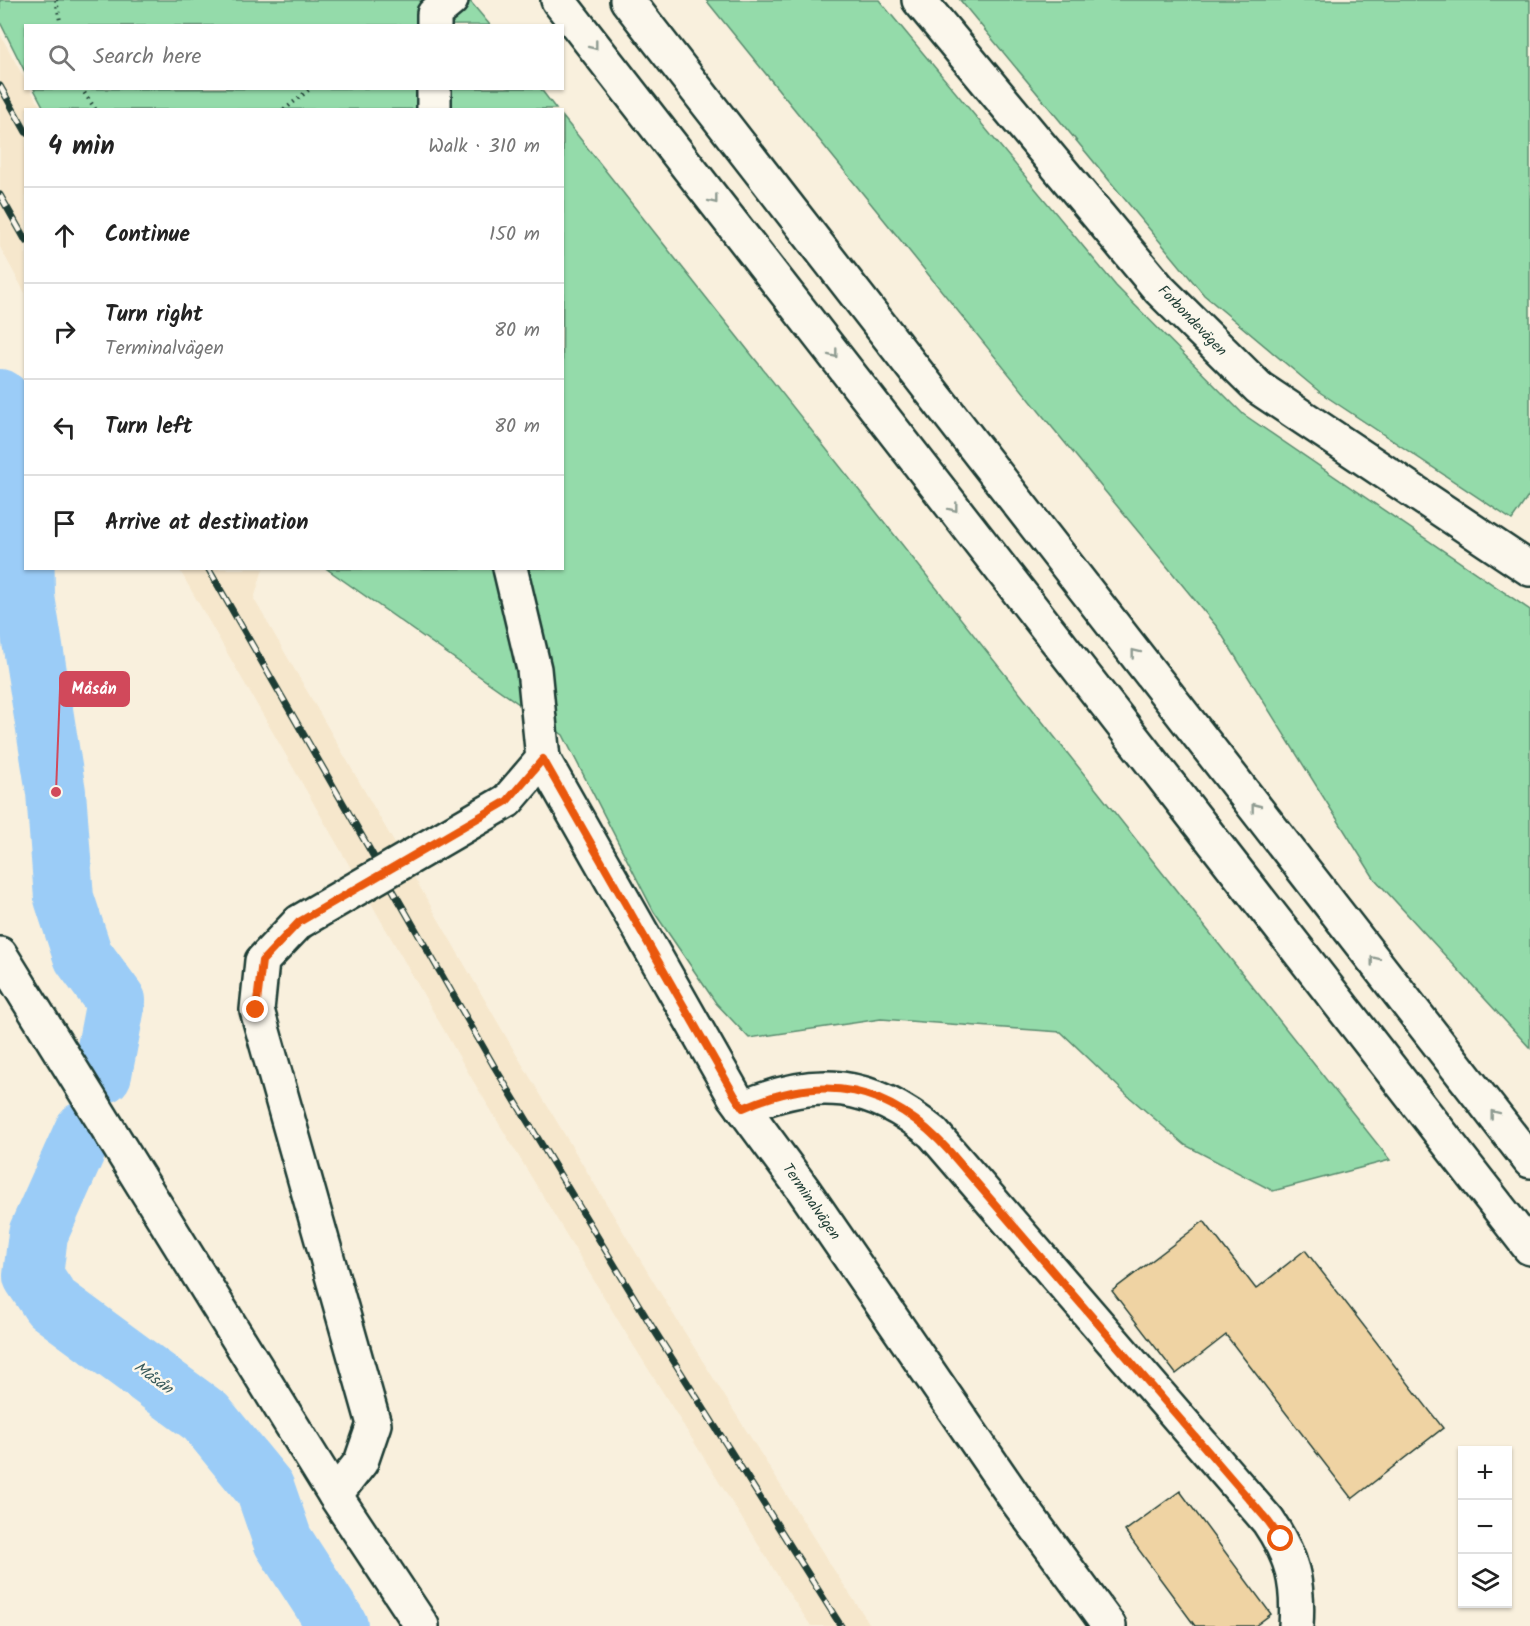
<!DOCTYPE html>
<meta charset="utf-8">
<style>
:root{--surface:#fff;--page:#f2f2f2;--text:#222;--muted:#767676;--line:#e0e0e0}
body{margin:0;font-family:Kalam,sans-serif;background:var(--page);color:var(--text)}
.controls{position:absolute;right:18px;bottom:18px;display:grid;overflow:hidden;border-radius:0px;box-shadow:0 2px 4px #0004}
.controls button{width:54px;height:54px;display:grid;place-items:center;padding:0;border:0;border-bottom:2px solid var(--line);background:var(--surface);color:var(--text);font:30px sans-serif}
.stop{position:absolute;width:18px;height:18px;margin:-14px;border:4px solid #ea580c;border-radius:50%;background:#fff}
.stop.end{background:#ea580c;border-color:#fff;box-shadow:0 2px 6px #0008}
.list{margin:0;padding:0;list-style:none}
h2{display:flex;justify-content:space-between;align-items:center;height:78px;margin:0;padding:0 24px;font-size:26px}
h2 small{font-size:20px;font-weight:400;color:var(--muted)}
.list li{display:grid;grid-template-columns:39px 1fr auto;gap:18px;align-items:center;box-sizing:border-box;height:96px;padding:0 24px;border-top:2px solid var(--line)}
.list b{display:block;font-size:22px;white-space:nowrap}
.list p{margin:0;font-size:20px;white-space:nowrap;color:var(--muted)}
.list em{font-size:20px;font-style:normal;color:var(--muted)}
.icon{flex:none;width:33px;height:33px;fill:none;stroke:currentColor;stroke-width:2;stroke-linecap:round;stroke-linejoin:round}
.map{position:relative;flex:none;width:1530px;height:1626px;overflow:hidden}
.search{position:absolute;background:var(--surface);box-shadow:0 2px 4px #0004;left:24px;top:24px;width:540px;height:66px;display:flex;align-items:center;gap:15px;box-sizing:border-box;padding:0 21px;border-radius:0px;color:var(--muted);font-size:22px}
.panel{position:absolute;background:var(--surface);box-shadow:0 2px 4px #0004;left:24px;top:108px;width:540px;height:462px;border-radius:0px}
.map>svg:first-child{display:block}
.built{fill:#f6e7cc}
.green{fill:#94dbaa;stroke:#5a8c6f;stroke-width:1.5}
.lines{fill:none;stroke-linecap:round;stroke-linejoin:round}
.river{stroke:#9bccf7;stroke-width:60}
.building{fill:#efd3a3;stroke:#1f3d34;stroke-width:1.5}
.minor-casing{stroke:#1f3d34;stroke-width:38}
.highway-casing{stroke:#1f3d34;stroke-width:38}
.path{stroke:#1f3d34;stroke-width:4;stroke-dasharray:1.5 4.5;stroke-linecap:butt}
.minor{stroke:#fbf7ec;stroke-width:33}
.highway{stroke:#fbf7ec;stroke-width:33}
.rail-casing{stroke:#1f3d34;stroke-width:7}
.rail{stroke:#fbf7ec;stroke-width:4.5;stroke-dasharray:14;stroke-linecap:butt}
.minor-bridge-casing{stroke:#1f3d34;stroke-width:38;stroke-linecap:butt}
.minor-bridge{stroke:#fbf7ec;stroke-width:33}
.oneway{stroke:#8d9a90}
.route{stroke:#ea580c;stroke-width:8}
.labels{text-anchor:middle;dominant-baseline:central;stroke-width:5;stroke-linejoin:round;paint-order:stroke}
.street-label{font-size:15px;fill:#1f3d34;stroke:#fbf7ec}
.water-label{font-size:16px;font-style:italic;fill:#385a5b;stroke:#fbf7ec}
.leader{fill:none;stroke:#d1495b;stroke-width:2}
.callout-dot{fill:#d1495b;stroke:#fbf7ec;stroke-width:2}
.callout{fill:#d1495b;stroke:#d1495b;stroke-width:2}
.callout-label{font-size:16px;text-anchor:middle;font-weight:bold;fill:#fff}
</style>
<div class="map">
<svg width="1530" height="1626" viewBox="0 0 1530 1626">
<rect width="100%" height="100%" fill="#f9f0dd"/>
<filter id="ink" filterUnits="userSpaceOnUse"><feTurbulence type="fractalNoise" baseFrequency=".0167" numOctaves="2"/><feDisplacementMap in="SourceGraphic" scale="12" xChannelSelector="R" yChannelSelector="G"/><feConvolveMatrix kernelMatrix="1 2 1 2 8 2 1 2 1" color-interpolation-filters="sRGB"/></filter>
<g filter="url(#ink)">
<g class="built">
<path d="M0,34L25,80L26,88L30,89L42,109L26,110L25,293L0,247Z"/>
<path d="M179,569H263L254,599L516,1054L670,1309L830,1564L871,1626H811L788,1592L627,1335L472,1079Z"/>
</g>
<g class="green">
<path d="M0,0H469L490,25L26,26L25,72L0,22Z"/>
<path d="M706,0H879L1116,286L1243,414L1530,610V1048L1374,878L1217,627L1047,421Z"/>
<path d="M960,0H1530V494L1512,520L1321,393L1204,295Z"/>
<path d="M540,88L556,109L45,110L34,89Z"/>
<path d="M563,117L1390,1160L1273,1191L1185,1145L1126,1094L1061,1032L881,1019L749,1038L716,1003L654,912L563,735L327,569L562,568Z"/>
</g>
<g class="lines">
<g class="river">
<path d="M0,399L24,524L25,597L56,792L64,898L83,956L116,1001L102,1074"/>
<path d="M84,1131L38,1234L33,1276L51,1303L206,1417L265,1489L283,1541L338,1626"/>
</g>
</g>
<g class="building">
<path d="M1204,1221L1256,1289L1305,1250L1443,1428L1352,1499L1226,1335L1176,1374L1112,1291Z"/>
<path d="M1180,1491L1271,1614L1255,1626H1195L1125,1531Z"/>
</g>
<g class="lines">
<defs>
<g id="minor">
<path d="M919,0L1160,290L1259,388L1530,569"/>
<path d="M434,26V14L451,0"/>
<path d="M434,110V88"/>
<path d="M543,759L735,1097L803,1189L1015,1498L1109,1626"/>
<path d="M507,801L543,759L534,669L510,568"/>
<path d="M299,922L262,961L257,1010L374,1424L361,1462L335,1495"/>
<path d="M0,954L335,1495L422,1626"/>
<path d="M743,1108C816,1075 872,1082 933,1133L1268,1521C1292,1556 1299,1583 1296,1626"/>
</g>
<g id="highway">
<path d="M558,0L1530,1248"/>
<path d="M627,0L1530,1161"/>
</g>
</defs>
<use href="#minor" class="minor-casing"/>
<use href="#highway" class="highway-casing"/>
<g class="path">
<path d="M56,0L61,26"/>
<path d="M81,88L96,110"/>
<path d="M284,110L311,88"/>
</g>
<use href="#minor" class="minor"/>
<use href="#highway" class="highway"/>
<defs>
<g id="rail">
<path d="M0,86L26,132"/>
<path d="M0,195L26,241"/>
<path d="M208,568L494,1066L649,1322L841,1626"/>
</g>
</defs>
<use href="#rail" class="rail-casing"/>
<use href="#rail" class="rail"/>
<defs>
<path id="minor-bridge" d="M299,922L507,801"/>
</defs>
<use href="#minor-bridge" class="minor-bridge-casing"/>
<use href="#minor-bridge" class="minor-bridge"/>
</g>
<defs><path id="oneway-chevron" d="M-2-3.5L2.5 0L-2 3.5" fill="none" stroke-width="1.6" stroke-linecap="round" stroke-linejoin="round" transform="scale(1.5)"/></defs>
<g class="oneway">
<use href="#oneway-chevron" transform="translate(594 46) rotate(52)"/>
<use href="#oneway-chevron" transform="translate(714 200) rotate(52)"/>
<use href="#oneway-chevron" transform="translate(834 354) rotate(52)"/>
<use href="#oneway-chevron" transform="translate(954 508) rotate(52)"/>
<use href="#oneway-chevron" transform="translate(1135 653) rotate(-128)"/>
<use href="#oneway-chevron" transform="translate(1255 807) rotate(-128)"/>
<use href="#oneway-chevron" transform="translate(1374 960) rotate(-128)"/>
<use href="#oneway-chevron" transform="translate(1494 1114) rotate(-128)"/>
</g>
</g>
<g class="lines" filter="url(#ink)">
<path class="route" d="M256,1010L262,961L299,922L507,801L543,759L735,1096L743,1108C824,1072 890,1085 950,1152L1268,1521L1281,1539"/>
</g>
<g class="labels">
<g class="street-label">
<text transform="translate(1192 321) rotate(46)">Forbondevägen</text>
<text transform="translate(811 1202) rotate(55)">Terminalvägen</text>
</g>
<g class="water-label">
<text transform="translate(153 1378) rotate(36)">Måsån</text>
</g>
</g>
<path class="leader" d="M56 792L60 689"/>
<circle class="callout-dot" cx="56" cy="792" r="6"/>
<rect class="callout" x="60" y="672" width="69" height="34" rx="6"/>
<g class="callout-label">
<text x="94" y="694">Måsån</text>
</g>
</svg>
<div class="controls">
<button>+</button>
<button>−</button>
<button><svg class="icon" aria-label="layers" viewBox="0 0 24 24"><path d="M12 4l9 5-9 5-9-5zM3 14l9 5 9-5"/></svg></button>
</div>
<div class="stop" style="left:1281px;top:1539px"></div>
<div class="stop end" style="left:256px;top:1010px"></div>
<div class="search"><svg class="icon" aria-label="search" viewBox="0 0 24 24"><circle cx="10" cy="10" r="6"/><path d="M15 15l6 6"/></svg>Search here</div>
<section class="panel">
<h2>4 min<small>Walk · 310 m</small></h2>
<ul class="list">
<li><svg class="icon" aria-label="ahead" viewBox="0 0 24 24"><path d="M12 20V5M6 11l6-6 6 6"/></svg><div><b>Continue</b></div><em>150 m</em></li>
<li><svg class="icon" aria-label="right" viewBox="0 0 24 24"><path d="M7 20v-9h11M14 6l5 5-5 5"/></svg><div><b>Turn right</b><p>Terminalvägen</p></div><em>80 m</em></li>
<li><svg class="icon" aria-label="left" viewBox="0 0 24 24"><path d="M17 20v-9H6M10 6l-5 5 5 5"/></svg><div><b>Turn left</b></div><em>80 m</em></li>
<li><svg class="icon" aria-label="arrive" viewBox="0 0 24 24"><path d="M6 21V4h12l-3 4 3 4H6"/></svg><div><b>Arrive at destination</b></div></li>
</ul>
</section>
</div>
